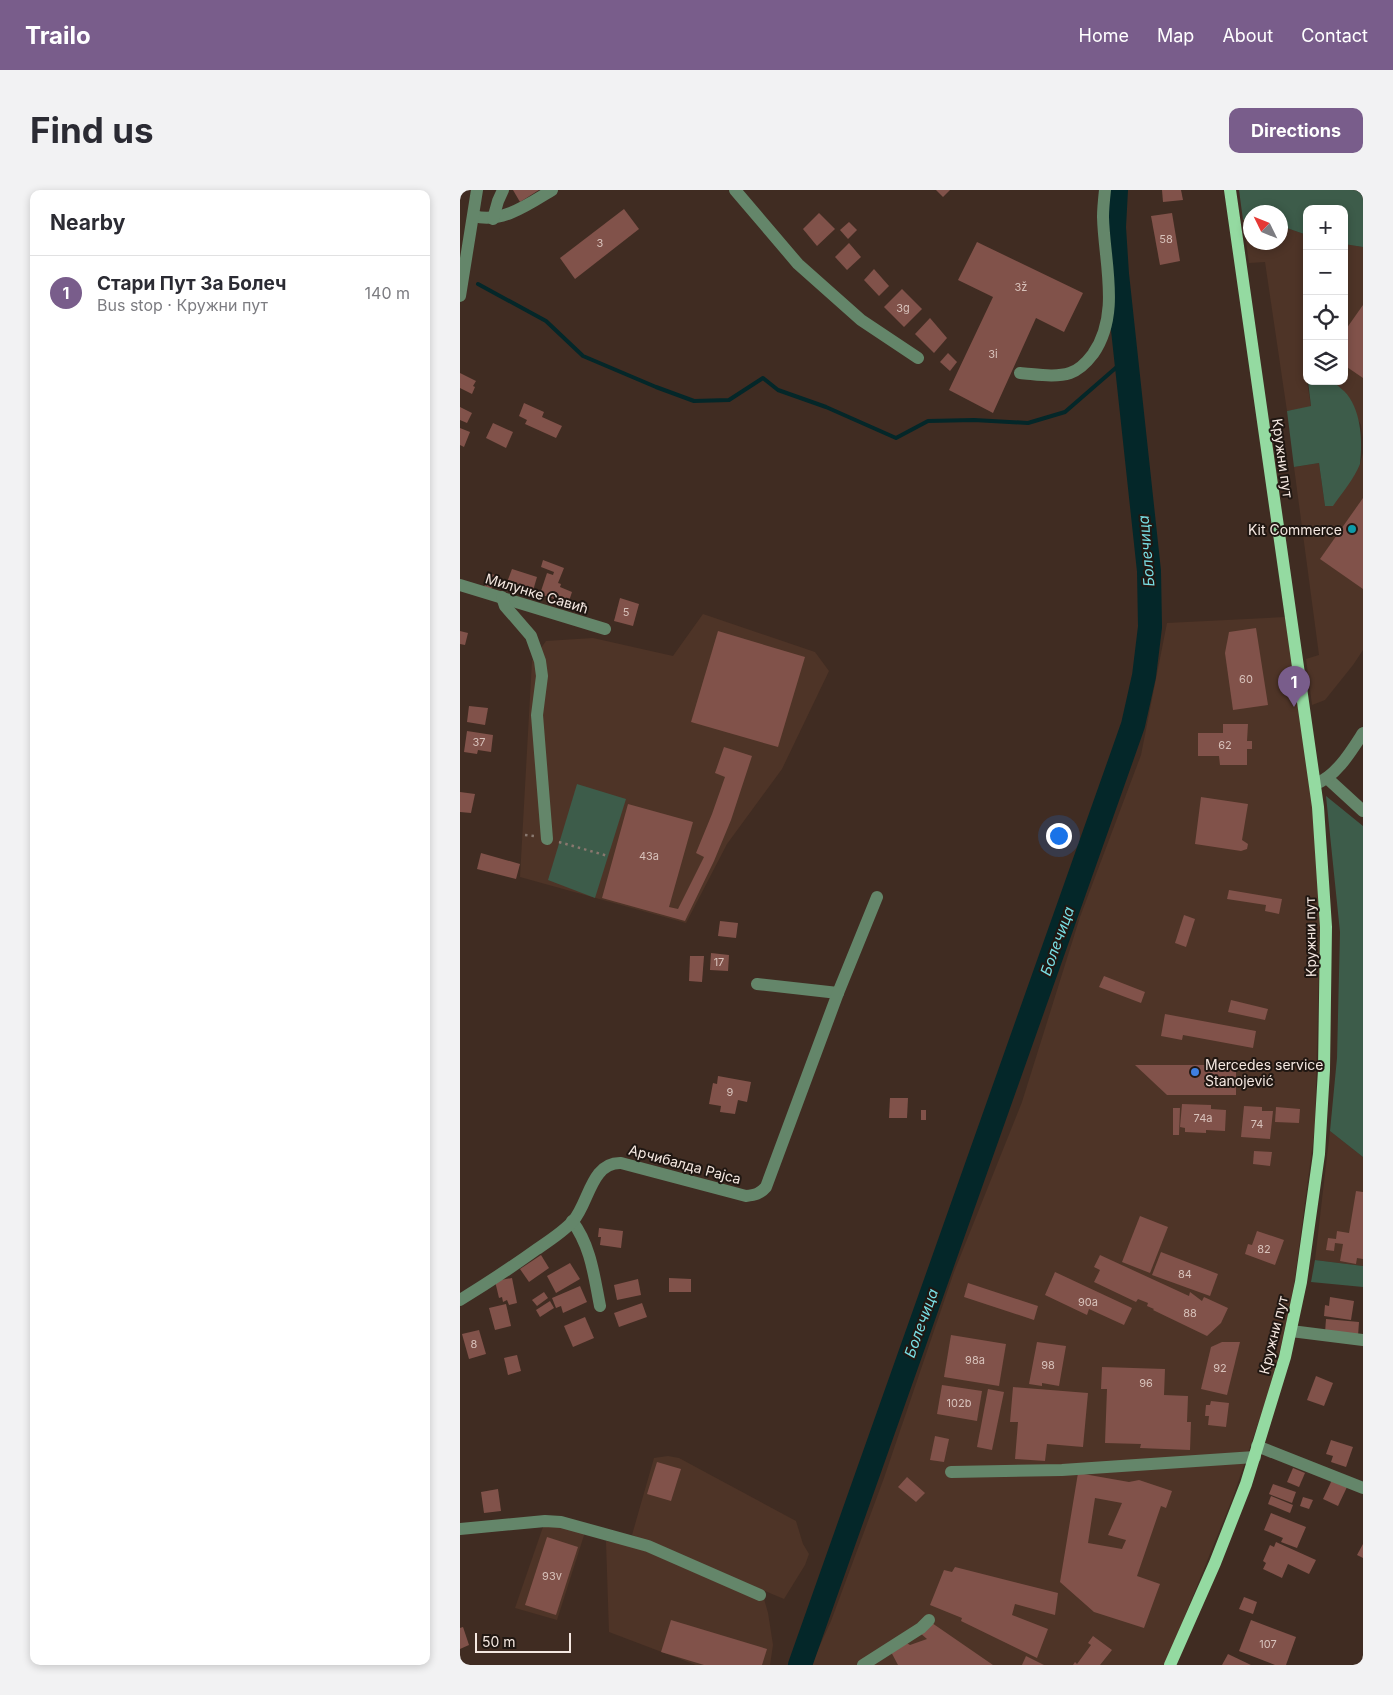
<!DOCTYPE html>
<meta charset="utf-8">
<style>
:root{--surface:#fff;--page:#f2f2f3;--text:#2b2b33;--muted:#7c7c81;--line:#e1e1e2;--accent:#795d8b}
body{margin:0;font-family:Inter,sans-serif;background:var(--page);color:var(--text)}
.controls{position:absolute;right:15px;top:15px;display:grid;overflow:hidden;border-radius:10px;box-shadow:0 2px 8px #0003}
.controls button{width:45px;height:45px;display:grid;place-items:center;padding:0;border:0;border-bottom:1px solid var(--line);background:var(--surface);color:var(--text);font:25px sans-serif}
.compass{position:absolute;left:783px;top:15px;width:45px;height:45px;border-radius:50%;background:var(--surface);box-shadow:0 2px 8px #0003;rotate:313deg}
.scale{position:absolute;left:15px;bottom:12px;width:96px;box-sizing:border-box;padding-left:5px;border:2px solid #f5e8e1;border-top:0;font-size:14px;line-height:18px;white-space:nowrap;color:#f5e8e1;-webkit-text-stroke:4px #201712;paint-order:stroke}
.you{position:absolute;left:598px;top:645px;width:18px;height:18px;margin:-12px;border:4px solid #fff;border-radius:50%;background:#1a73e8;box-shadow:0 0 0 8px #1a73e833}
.badge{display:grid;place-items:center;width:32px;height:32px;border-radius:50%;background:var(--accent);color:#fff;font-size:16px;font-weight:700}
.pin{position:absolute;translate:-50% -41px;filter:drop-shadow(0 1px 2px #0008)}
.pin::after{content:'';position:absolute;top:26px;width:18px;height:15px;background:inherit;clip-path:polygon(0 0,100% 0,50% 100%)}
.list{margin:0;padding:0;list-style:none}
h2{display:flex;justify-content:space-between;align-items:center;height:65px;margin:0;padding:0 20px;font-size:21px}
h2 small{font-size:16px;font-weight:400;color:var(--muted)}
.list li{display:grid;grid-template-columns:32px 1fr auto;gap:15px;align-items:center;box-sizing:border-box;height:75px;padding:0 20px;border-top:1px solid var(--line)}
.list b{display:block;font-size:19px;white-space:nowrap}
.list p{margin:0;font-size:16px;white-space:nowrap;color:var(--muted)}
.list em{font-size:16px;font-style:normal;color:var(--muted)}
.icon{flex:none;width:28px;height:28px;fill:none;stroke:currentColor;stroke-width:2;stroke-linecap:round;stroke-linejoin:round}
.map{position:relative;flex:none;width:903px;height:1475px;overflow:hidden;border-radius:10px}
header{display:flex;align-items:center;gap:30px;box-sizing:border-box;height:70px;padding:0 25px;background:var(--accent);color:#fff}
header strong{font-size:24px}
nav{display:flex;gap:28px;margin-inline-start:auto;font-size:18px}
.intro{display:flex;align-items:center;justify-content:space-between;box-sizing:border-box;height:120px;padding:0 30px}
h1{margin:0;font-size:35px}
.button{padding:12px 22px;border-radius:10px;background:var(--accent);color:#fff;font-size:18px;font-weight:700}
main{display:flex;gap:30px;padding:0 30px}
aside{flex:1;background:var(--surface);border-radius:10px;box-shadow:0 2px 8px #0003}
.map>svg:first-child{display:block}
.built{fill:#4e3427}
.green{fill:#3d5c4a}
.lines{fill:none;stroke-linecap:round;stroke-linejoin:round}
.stream{stroke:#042729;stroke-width:4}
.river{stroke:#042729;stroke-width:24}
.building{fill:#81524a;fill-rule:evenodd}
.path{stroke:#89786f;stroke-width:2.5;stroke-dasharray:2.5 4;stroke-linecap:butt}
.minor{stroke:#64866a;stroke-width:12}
.major{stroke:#94daa1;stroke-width:12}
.culture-dot{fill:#0f9aa8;stroke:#201712;stroke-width:2}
.shop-dot{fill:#3f7fe0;stroke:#201712;stroke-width:2}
.labels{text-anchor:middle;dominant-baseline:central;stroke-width:4;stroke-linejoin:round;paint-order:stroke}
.number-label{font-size:11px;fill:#d8c2bb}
.street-label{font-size:14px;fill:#f5e8e1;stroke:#201712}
.poi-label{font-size:14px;fill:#f5e8e1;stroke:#201712;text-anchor:end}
.water-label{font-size:15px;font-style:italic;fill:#78dde3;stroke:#201712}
</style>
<header>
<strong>Trailo</strong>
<nav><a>Home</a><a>Map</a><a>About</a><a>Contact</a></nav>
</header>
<div class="intro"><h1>Find us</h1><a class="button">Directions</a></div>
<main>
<aside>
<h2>Nearby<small></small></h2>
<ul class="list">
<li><span class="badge">1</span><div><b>Стари Пут За Болеч</b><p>Bus stop · Кружни пут</p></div><em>140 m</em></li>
</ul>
</aside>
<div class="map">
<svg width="903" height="1475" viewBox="0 0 903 1475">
<rect width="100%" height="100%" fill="#402c22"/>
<g class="built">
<path d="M790,29L791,52H821V36L847,45V191L851,217L827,221L805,72L789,73L783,30Z"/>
<path d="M884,54L903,57V248L901,235L880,198L871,191H884Z"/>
<path d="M903,263V460L893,475L865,510L852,515L846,469L859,465L834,277L859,273L865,316L900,274Z"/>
<path d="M243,424L355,462L369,481L322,579L267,654L226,733L60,687L72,471L86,451L133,448L213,466Z"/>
<path d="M825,427L855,594L860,732L855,937L834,1095L821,1156L806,1210L773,1307L709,1465L704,1475H351L371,1431L424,1288L494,1082L562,912L620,727L681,565L707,433Z"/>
<path d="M870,941L903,967V1076L855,1070Z"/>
<path d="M208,1266L219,1268L336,1331L343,1354L349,1364L345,1375L324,1409L172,1345L194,1268Z"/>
<path d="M83,1337H101L125,1342L97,1430L55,1418Z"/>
<path d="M146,1351L178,1357L304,1409L308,1423L313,1455L310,1475H236L149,1442Z"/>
</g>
<g class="green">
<path d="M779,0H903V57L884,54V19H847V45L821,36V22H791L790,29L783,30Z"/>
<path d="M848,191C855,191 865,189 871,191C876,193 880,198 884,201C901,218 903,250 900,274C894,289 882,303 873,316H865L859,273L834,277L827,221L851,216Z"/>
<path d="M117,594L166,609L135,708L88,690Z"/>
<path d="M866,606L903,636V967L870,941L877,868L880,742Z"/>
<path d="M855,1070L903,1076V1097L851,1092Z"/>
</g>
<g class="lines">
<path class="stream" d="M18,94L86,131L123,166L196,197L234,211L269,210L303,188L318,200L366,217L436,248L468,231L514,230L568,233L605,222L666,169"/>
<path class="river" d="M340,1475L660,572L673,535L684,486L690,437L689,381L657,84L654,37L656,0"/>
</g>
<g class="building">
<path d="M53,0H79L60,12Z"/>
<path d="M476,0H490L483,7Z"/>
<path d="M702,0H721L723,10L703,12Z"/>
<path d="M164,19L179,39L115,89L100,68Z"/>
<path d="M359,23L375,39L357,56L343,39Z"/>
<path d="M712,23L720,71L700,75L691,26Z"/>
<path d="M389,32L397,40L388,49L380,40Z"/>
<path d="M517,52L623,103L604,142L576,128L533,223L489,200L533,107L498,90Z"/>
<path d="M389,53L401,67L387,80L375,67Z"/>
<path d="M414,79L429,96L419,106L404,90Z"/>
<path d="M442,99L462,119L444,137L424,117Z"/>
<path d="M903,115V188L884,175V142Z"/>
<path d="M470,128L487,148L474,163L455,144Z"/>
<path d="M488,163L497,172L490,181L480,172Z"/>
<path d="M0,183L16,191L13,196L15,197L12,204L0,198Z"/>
<path d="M64,213L84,222L82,227L102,236L96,248L65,234L67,230L59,226Z"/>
<path d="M0,217L12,223L7,233L0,230Z"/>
<path d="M33,233L53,242L46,258L26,248Z"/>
<path d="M0,238L10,242L4,257L0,255Z"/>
<path d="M903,308V399L860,369Z"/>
<path d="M83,370L104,378L98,393L101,394L100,397L112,402L108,414L80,404L87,383L93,385L94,382L81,377Z"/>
<path d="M52,379L77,387L72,404L46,395Z"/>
<path d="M28,383L35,385L31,400L24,398Z"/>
<path d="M160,408L179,414L173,436L154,431Z"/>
<path d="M796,438L808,515L773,520L765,463L769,442Z"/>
<path d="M0,441L8,443L5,455L0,454Z"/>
<path d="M258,441L345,467L318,557L231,532Z"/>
<path d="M9,516L28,518L25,535L7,532Z"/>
<path d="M763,534H788L787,551H792V559H787V575H760L759,566H738V543H763Z"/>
<path d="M7,541L33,545L31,562L18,560L17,564L4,562Z"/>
<path d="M264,557L292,566L271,630L254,671L225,731L142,708L168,614L233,632L209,717L218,719L244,667L236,663L252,624L265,587L255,583Z"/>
<path d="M0,602L15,604L11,623L0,622Z"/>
<path d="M741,607L788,614L782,650L788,654L787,659L781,661L735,654Z"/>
<path d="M21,663L60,674L56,689L17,679Z"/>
<path d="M769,700L822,709L819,724L805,721L806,715L767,709Z"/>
<path d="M724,725L735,729L726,757L715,753Z"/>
<path d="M260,731L278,733L276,748L258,746Z"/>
<path d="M251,763L269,765L268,781L250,780Z"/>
<path d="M230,766H244L242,792L229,791Z"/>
<path d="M644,786L685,802L681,813L639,797Z"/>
<path d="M771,810L808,819L805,830L768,822Z"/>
<path d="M705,824L796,841L793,858L723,845L722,850L701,846Z"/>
<path d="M675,875H776V905H707Z"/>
<path d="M258,886L291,892L287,912L278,910L275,924L260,922L261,916L249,914L253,893L257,894Z"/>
<path d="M430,908H448L447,928H429Z"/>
<path d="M722,914L751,915V919L766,920L765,941L746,940V943L725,942V938L720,937Z"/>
<path d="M784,916L802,917V921H813L810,949L781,947Z"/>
<path d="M816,917L840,919L839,933L815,932Z"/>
<path d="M713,918H720L719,945H713Z"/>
<rect x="461" y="920" width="5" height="10"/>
<path d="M794,961L812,962L810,976L793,974Z"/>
<path d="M896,1001L903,1002V1069L897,1068L896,1074L880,1071L883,1054L875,1053L874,1061L866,1060L868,1048L876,1049L877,1041L889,1043Z"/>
<path d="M680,1026L708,1037L690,1083L662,1072Z"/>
<path d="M139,1038L163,1041L161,1058L140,1055L141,1047H138Z"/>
<path d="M797,1041L824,1050L815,1075L785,1064L788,1054L792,1055Z"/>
<path d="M701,1062L758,1084L750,1106L692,1085Z"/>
<path d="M81,1065L89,1078L69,1092L60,1079Z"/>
<path d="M640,1065L729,1106L730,1102L742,1111L744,1107L768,1118L761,1133L747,1146L693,1120L694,1119L687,1116L688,1113L678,1109L676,1112L634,1092L640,1080L634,1077Z"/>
<path d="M110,1073L120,1089L96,1103L87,1086Z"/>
<path d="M595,1082L672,1118L664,1135L629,1119L627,1125L585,1105Z"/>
<path d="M52,1088L57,1113L49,1115L47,1110L43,1112L42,1107L39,1108L35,1091Z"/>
<path d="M209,1088L231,1089V1102H209Z"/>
<path d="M178,1089L181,1105L157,1110L154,1095Z"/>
<path d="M508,1093L578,1116L574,1130L504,1107Z"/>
<path d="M120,1096L127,1112L103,1123L101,1116L96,1118L92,1108Z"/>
<path d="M84,1102L88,1108L77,1116L72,1110Z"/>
<path d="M870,1107L894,1111L891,1130L864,1126L865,1115L869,1116Z"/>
<path d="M90,1111L94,1118L80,1127L76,1120Z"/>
<path d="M182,1113L187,1127L159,1137L154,1123Z"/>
<path d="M46,1114L51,1136L35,1140L29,1118Z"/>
<path d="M125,1127L134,1148L113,1157L104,1136Z"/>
<path d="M866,1129L899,1132L898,1146L865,1143Z"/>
<path d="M19,1140L26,1164L9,1169L2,1144Z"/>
<path d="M491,1145L546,1154L539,1196L484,1187Z"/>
<path d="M577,1152L606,1156L599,1196L582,1193V1196L569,1194Z"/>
<path d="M762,1152H780L767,1205L741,1199L751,1157Z"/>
<path d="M57,1165L61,1181L48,1185L44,1168Z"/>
<path d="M642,1177L705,1179L704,1205L728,1206L727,1232H731L730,1260L680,1258L681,1254L645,1253L647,1199H641Z"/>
<path d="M856,1186L873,1193L864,1216L847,1210Z"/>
<path d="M482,1195L522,1201L517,1231L477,1224Z"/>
<path d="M553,1197L628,1203L623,1257L587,1254L585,1271L555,1269L558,1232H550Z"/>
<path d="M528,1199L544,1202L532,1260L517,1257Z"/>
<path d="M751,1211L769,1213L766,1237L748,1235L749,1226H745L746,1215H750Z"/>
<path d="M475,1246L489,1249L484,1272L470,1270Z"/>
<path d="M871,1250L893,1257L886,1277L871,1272L873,1266L866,1264Z"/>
<path d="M197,1272L221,1279L211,1311L187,1304Z"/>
<path d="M833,1278L845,1283L839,1297L827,1292Z"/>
<path d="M618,1283L669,1292L679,1290L712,1301L706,1318L701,1316L677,1386L700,1394L684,1438L634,1422L600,1392ZM635,1308L662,1313L648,1345L666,1350L662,1359L628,1353Z"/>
<path d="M447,1287L465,1303L456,1312L438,1297Z"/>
<path d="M872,1290L887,1297L878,1316L863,1309Z"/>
<path d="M813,1294L836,1302L832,1313L809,1304Z"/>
<path d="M38,1299L41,1321L24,1323L21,1302Z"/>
<path d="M811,1306L833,1315L830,1323L808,1314Z"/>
<path d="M843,1307L853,1310L849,1319L840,1316Z"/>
<path d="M811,1323L846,1337L837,1358L821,1352L823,1348L804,1340Z"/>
<path d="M87,1347L118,1357L96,1425L65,1415Z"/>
<path d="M816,1352L856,1370L849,1384L828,1374L822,1388L803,1379L806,1373L803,1371L810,1355L814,1357Z"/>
<path d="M903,1354V1368L897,1365Z"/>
<path d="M495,1377L598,1403L595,1425L555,1414L552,1425L588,1439L577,1468L501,1431L502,1428L470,1415L484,1380L492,1382Z"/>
<path d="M784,1407L797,1412L793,1424L779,1419Z"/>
<path d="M211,1430L307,1459L302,1475H244L201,1462Z"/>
<path d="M791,1430L836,1447L826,1475H815L779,1461Z"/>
<path d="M472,1433L533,1475H438L430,1460L445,1452L450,1455L467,1449L459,1442Z"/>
<path d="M3,1437L9,1455L0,1459V1438Z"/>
<path d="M633,1446L652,1460L640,1475H613L615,1472L617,1474L631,1455L628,1453Z"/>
<path d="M768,1464L791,1475H762Z"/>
<path d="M566,1466L584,1475H562Z"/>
</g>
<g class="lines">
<g class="path">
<path d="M65,645L74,646"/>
<path d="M99,652L148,666"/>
</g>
<g class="minor">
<path d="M275,0L338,74L401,130L458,168"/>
<path d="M14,26C41,34 69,14 92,0"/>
<path d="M33,29L38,11L43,0"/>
<path d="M0,106L17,0"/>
<path d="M560,183C575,184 595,188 610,183C619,180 627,172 633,164C661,124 644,72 643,27C643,18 644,9 645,0"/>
<path d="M0,395L145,439"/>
<path d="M42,407L45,416L71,446L80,471L82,486L77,525L87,649"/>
<path d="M867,588L903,621"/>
<path d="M855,594C876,587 892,560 903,543"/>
<path d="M297,794L378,803"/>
<path d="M112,1031C131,1056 134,1086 140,1116"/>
<path d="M0,1110C26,1094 52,1077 77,1059C89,1051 103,1042 113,1031C129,1013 131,972 161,973L286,1006C295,1005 300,1004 306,997L378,803L417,707"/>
<path d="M831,1141L903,1150"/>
<path d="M797,1256L903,1298"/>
<path d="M491,1282L602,1280L795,1267"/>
<path d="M0,1339L85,1331L101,1332L188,1356L300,1405"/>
<path d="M403,1475L461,1438L469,1430"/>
</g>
<path class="major" d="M710,1475L755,1373L786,1294L825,1167L841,1092L859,964L864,880L866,737L858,617L770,0"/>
</g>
<circle class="culture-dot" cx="892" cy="339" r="5"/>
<circle class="shop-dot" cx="735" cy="882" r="5"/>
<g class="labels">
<g class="number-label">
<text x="706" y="49">58</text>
<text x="140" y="53">3</text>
<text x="561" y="97">3ž</text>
<text x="443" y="118">3g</text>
<text x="533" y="164">3i</text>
<text x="166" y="422">5</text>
<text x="786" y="489">60</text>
<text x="19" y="552">37</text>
<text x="765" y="555">62</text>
<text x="189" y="666">43a</text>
<text x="259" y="772">17</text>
<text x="270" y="902">9</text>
<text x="743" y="928">74a</text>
<text x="797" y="934">74</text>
<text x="804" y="1059">82</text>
<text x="725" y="1084">84</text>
<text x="628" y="1112">90a</text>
<text x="730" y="1123">88</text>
<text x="14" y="1154">8</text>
<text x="515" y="1170">98a</text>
<text x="588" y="1175">98</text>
<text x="760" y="1178">92</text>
<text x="686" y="1193">96</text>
<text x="499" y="1213">102b</text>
<text x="92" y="1386">93v</text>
<text x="808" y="1454">107</text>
</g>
<g class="street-label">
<text transform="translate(823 268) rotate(82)">Кружни пут</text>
<text transform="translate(77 403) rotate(17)">Милунке Савић</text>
<text transform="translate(850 747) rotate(-91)">Кружни пут</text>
<text transform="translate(225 974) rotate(15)">Арчибалда Рајса</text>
<text transform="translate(813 1145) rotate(-76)">Кружни пут</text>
</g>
<g class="poi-label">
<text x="882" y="339">Kit Commerce</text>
<text x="745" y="874" text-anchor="start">Mercedes service<tspan x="745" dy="16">Stanojević</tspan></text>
</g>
<g class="water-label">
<text transform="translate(686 361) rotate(-95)">Болечица</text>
<text transform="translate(597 751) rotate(-70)">Болечица</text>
<text transform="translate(461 1133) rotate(-70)">Болечица</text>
</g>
</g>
</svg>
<div class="controls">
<button>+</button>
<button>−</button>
<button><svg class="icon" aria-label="locate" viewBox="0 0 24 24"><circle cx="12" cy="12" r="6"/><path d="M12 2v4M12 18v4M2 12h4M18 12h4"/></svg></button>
<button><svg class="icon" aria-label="layers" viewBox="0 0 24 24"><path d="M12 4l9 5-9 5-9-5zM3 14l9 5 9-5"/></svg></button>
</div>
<svg class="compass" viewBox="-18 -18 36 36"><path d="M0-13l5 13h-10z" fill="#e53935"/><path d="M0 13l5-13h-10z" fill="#7c7c81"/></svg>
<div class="scale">50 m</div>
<div class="you"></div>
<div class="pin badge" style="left:834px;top:517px">1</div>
</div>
</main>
